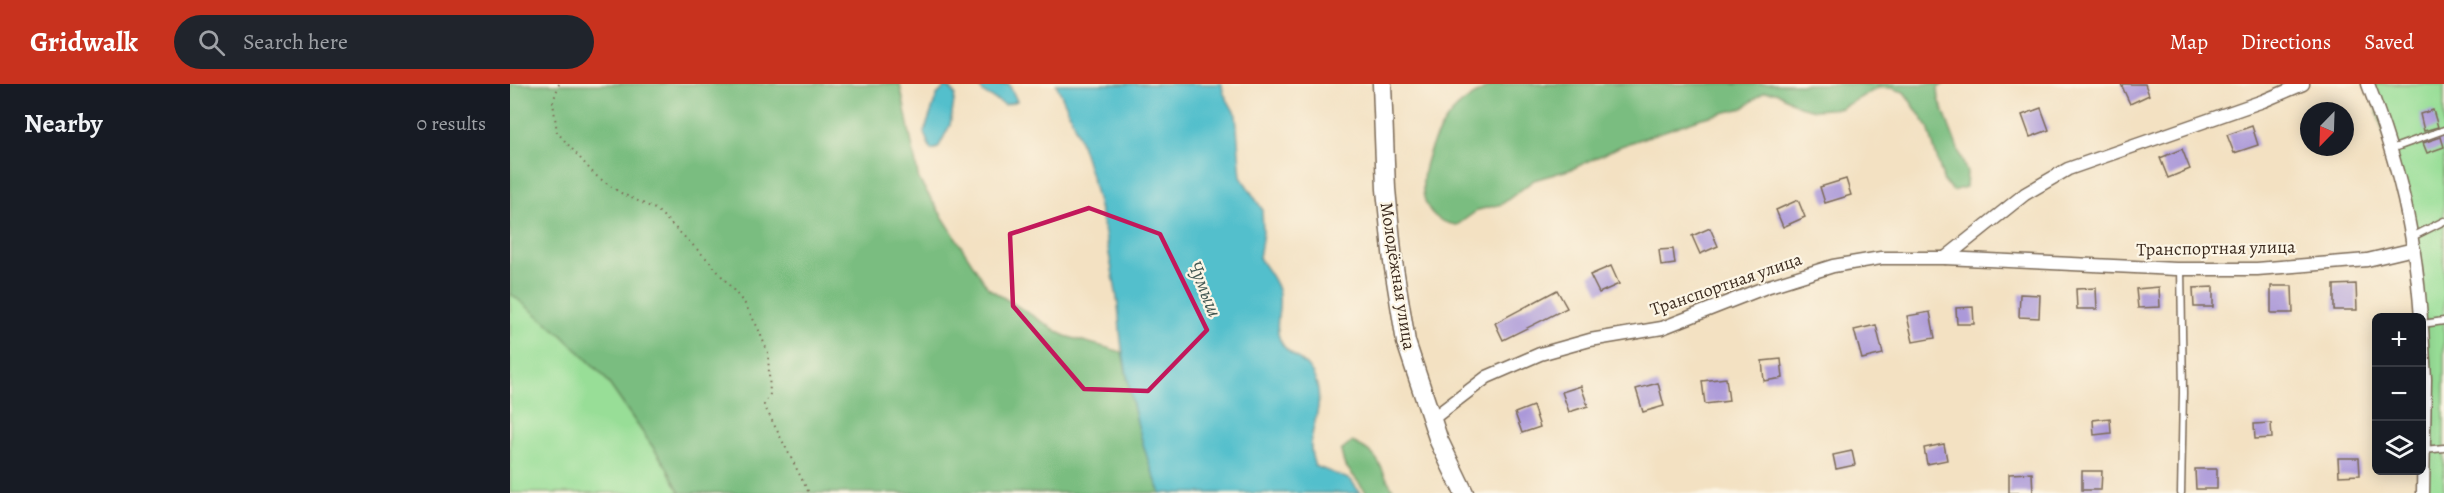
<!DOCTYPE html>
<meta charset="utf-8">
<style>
:root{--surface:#171b24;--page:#20242c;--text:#f1f3f6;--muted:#9ea1a6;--line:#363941;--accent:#c8321e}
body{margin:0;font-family:Alegreya,serif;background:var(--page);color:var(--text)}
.controls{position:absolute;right:18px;bottom:18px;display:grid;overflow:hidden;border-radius:9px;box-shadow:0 3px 15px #0003}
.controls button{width:54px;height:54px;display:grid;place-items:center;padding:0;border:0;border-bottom:2px solid var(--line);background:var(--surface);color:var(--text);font:30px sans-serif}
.compass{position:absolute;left:1790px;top:18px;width:54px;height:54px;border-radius:50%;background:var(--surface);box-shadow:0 3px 15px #0003;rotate:203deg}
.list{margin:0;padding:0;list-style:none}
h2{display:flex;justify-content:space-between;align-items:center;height:78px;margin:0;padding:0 24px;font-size:26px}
h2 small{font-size:20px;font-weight:400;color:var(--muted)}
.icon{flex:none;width:33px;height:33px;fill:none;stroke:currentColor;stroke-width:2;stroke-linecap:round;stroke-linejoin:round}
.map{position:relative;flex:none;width:1934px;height:409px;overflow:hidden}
header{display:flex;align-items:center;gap:36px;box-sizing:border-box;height:84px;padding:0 30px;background:var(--accent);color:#fff}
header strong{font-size:28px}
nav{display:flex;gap:33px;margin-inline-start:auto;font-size:21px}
.search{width:420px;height:54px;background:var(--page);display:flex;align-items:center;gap:15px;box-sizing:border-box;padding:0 21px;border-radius:33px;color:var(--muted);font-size:22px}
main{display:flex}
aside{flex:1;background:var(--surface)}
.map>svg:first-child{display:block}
.green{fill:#98de97;stroke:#6a845a;stroke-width:1.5}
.forest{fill:#7abd80;stroke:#5a744f;stroke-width:1.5}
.water{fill:#52bfcc;stroke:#467475;stroke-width:1.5}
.building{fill:#ab99d9}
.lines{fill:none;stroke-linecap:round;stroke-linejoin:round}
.lane-casing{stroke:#7b6a57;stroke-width:9}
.street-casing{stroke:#7b6a57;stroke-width:15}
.secondary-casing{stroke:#7b6a57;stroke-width:21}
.path{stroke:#7b6a57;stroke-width:2;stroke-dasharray:1.5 4.5;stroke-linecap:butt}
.lane{stroke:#fff;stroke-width:6}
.street{stroke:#fff;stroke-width:12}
.secondary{stroke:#fff;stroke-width:18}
.marked{fill:none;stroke:#c2185b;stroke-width:4.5;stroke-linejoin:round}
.labels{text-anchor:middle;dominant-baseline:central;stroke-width:4.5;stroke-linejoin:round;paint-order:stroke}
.street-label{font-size:18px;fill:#3b2a1e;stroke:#fcf5e5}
.water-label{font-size:20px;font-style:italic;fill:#425752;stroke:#fcf5e5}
</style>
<header>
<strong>Gridwalk</strong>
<div class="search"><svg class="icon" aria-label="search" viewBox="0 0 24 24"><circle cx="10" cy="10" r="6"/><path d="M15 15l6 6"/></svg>Search here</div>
<nav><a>Map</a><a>Directions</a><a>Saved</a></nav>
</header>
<main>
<aside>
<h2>Nearby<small>0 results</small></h2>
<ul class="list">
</ul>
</aside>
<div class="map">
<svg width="1934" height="409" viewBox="0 0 1934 409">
<rect width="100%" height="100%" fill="#fcf5e5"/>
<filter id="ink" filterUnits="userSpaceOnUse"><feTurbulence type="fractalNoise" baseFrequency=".0167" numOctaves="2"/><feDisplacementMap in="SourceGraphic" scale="12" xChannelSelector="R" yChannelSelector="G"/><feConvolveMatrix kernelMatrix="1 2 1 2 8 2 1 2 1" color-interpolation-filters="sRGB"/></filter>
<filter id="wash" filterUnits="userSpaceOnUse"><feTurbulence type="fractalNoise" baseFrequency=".008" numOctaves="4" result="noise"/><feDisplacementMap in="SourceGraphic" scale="24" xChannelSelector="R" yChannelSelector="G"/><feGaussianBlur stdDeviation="1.35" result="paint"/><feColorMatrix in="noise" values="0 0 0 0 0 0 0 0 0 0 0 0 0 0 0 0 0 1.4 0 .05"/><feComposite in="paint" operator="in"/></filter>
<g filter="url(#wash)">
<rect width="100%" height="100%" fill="#f3e1c2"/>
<g class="green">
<path d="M1858,0H1934V409H1913L1915,295L1900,133Z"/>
<path d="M0,209L52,251L93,291L156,382L170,409H0Z"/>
</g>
<g class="forest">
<path d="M0,0H390L409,96L478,204L555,252L612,268C622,316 631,364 651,409H170L156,382L93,291L52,251L0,209Z"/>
<path d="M983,0H1434L1428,4L1429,15L1457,89L1456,103L1443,107L1434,98L1418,43L1394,8L1381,4H1368L1331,24L1305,26L1289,22L1266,8H1254L1233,24L1192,34L1111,62L1062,85L1024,96L992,120L968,126L947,141C887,133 918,50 948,23C957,14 972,7 983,0Z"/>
<path d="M842,358C876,372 868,387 886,409H857L834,380L831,367Z"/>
</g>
<g class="water">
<path d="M466,0H499L507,17L495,21L475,10Z"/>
<path d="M546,0H712L713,8L726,31L731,93L752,125L753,149L749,174C755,183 765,195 768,206C773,221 763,240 770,256C779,276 802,273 808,306C812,335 793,352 805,382L841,396L850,409H651C631,365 621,316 613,269C609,251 610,232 607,214C595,142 579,65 546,0Z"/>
<path d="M435,3L441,5L445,11L440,41L428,64L421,66L414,49L427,11Z"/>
</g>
<g id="blocks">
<g class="building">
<path d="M1611,0H1635L1639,11L1620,20Z"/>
<path d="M1531,24L1539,46L1520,53L1512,31Z"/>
<path d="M1923,26L1928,43L1914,47L1910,30Z"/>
<path d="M1742,42L1748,61L1724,69L1717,51Z"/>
<path d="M1931,53L1934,63L1917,69L1913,59Z"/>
<path d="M1672,65L1680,85L1658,94L1650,74Z"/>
<path d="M1336,95L1341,111L1315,119L1310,103Z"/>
<path d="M1288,116L1295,133L1273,143L1266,126Z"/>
<path d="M1200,144L1208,162L1190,170L1182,152Z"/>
<path d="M1163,165L1165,180L1151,182L1149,166Z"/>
<path d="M1101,182L1109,200L1089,209L1080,191Z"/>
<path d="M1846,200L1847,226H1824V201Z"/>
<path d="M1761,202H1782L1783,229H1761Z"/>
<path d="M1649,203L1650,223L1628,224L1626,205Z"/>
<path d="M1703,203V223H1684L1683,204Z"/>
<path d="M1586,204L1587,225H1567L1566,205Z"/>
<path d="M1047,206L1057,224L993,256L985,239Z"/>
<path d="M1510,210L1530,211L1529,234L1509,233Z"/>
<path d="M1463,223L1464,240H1447L1446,224Z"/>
<path d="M1420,228L1425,254L1403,258L1397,232Z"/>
<path d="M1366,241L1373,270L1352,275L1344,246Z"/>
<path d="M1271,275L1273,294L1254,297L1252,277Z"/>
<path d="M1216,294L1219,317L1195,320L1192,297Z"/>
<path d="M1148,299L1154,322L1133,328L1126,305Z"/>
<path d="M1071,302L1078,322L1059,328L1052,308Z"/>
<path d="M1023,322L1030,343L1012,349L1005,329Z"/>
<path d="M1600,334L1601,349L1584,351L1583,336Z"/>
<path d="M1761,339L1762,354L1745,355L1744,340Z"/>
<path d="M1434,360L1437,376L1417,380L1414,364Z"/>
<path d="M1342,367L1345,381L1326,385L1323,371Z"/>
<path d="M1828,374H1849L1850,391L1829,392Z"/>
<path d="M1685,385H1707V405H1686Z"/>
<path d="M1572,387H1592L1591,406H1572Z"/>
<path d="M1522,389L1523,409H1499V390Z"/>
</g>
</g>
</g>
<g filter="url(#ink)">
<use href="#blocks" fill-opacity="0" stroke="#7b6a57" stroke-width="1.5"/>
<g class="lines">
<defs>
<g id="lane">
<path d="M1881,65L1934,46"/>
<path d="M1902,153L1934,137"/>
<path d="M1671,185L1673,309L1671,409"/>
<path d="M1912,240L1934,237"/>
<path d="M1914,366L1934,364"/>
</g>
<g id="street">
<path d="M1858,0C1889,81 1905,147 1911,234"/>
<path d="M1435,174L1515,110L1558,85L1753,17L1793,0"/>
<path d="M1912,244L1915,295L1913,409"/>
<path d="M922,335L977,293L1030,270L1080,256L1152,244L1259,202L1323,182L1371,174H1435L1666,185H1747L1857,176L1904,165"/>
</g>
<path id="secondary" d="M872,0L876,105L883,178L896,258L929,357L954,409"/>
</defs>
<use href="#lane" class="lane-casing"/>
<use href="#street" class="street-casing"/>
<use href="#secondary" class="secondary-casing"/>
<path class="path" d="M49,0L43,18L47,48L85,91L109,108L147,126L199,177L235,220L248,244L258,269L260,310L254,321L299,409"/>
<use href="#lane" class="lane"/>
<use href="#street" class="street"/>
<use href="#secondary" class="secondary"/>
</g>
</g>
<path class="marked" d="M579,124L650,150L697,246L638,307L574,305L503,222L500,150Z"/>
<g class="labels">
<g class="street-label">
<text transform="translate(1706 164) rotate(-1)">Транспортная улица</text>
<text transform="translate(888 192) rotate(81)">Молодёжная улица</text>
<text transform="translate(1216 200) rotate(-19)">Транспортная улица</text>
</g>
<g class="water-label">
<text transform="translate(695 205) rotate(68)">Чумыш</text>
</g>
</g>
</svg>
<div class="controls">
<button>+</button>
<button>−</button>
<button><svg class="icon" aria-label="layers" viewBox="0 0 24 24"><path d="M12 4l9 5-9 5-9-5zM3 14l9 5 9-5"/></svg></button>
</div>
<svg class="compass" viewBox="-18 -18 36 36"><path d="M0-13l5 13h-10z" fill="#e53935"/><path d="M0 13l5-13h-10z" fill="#9ea1a6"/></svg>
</div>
</main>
